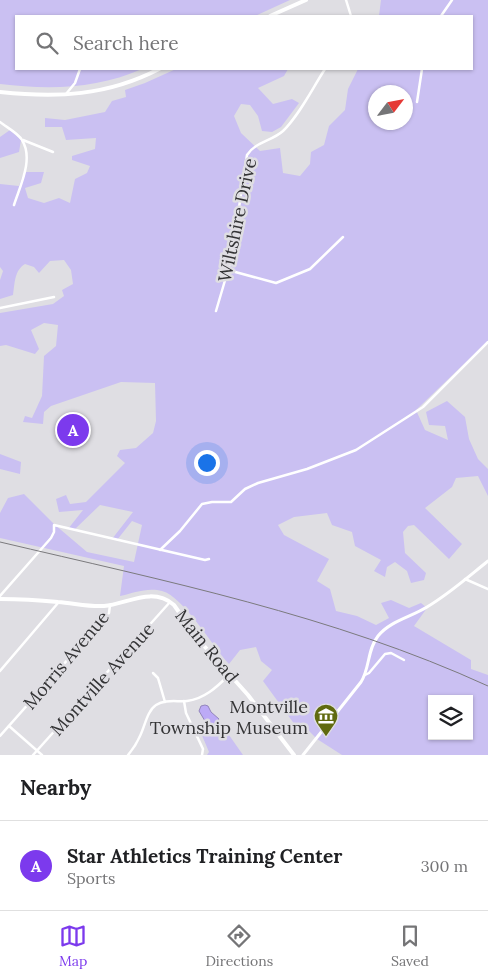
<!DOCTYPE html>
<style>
:root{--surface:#fff;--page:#f6f6f6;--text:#202124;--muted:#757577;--line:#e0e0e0;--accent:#7c3aed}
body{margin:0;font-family:Lora,serif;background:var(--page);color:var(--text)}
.controls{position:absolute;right:15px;bottom:15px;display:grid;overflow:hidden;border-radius:0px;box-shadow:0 1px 4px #0004}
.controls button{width:45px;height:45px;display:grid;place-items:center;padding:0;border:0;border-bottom:1px solid var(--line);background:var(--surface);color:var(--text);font:25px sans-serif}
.compass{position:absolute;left:368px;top:85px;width:45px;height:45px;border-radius:50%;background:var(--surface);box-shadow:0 1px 4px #0004;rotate:58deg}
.you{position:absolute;left:206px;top:462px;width:18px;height:18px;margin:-12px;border:4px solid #fff;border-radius:50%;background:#1a73e8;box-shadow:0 0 0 8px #1a73e833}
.badge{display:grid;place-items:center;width:32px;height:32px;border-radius:50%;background:var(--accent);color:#fff;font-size:16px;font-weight:700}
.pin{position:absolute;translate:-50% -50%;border:2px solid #fff;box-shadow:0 1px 5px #0006}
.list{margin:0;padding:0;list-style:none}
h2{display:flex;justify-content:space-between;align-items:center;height:65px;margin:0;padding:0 20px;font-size:21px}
h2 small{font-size:16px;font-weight:400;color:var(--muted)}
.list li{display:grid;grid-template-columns:32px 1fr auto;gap:15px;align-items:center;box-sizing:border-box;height:90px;padding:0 20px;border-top:1px solid var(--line)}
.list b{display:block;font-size:19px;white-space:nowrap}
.list p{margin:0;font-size:16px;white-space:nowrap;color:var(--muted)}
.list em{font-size:16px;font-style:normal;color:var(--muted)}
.icon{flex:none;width:28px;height:28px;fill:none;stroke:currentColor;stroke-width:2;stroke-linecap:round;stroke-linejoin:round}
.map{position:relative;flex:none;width:488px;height:755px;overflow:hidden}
.search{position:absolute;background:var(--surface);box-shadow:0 1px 4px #0004;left:15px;right:15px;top:15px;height:55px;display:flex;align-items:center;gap:12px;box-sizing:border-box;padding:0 18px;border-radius:0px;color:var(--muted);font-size:19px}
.sheet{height:155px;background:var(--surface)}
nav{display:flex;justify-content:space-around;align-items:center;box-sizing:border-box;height:70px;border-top:1px solid var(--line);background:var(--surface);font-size:14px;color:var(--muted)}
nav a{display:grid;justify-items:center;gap:2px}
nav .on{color:var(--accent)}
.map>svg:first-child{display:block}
.green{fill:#cac0f2;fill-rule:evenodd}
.water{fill:#bcaaf6;stroke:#9386bc}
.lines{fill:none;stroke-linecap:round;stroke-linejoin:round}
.minor{stroke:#fff;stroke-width:2.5}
.tertiary{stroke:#fff;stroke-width:3}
.primary{stroke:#fff;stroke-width:4}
.rail{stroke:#7b7a7d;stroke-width:1}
.labels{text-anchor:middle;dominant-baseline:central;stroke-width:5;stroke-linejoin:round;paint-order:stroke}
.street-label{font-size:18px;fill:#333335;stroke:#dfdee3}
.poi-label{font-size:18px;fill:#333335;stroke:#dfdee3;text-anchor:end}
</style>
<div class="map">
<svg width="488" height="755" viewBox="0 0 488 755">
<rect width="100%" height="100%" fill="#dfdee3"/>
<g class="green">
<path d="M0,0H290L255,16H16V69H142C97,89 49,90 0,84Z"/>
<path d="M381,0H488V341L416,410L425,430L448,440L445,426L429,425L426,412L447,401L465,417L469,439L478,459L488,469V496L478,476L456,478L452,487L425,508L462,544L449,559L414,525L408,526L403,532L405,553L426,573L424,580L411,583L407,571L395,562L387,567L385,577L374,571L381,560L355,546L352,532L332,525L327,513L294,517L278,525L284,535L329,559L317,581L330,589L336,611L357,616L376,625L389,618L381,603L391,600L409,608L421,603L427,608L414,626L471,660V669L488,675V755H342L317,739L309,731L303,736L263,681L272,670L261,661L256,647L240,650L229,664C212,646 184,597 162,591C148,587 133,593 120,596L124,566L0,538V513L8,498L24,494L54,524L87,552L134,562L142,525L132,521L117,540L112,539L133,512L100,505L74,530L68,529L83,510L59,512L56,499L66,495L70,504L86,502L125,463L117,456L120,450L136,448L153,433L156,421L155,383L121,382L51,406L44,412L43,424L23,422L25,416L32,418L42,396L44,356L56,346L58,325L44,323L31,330L39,349L35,354L6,345L0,346V313L53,304L64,296L62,290L73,284L71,270L64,260L50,261L39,273L34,267L25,264C14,271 15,283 13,295L0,299V280L3,271L0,267V184L19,186L24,172H44L41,183L25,188L28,198L44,203L59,198L70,203L75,179L87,173L90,166L72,160V156L95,149L96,138L66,140L62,127H45V118L65,120L105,112L112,101L126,97L125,90L145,83L176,69H288L284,76L258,88L273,104L292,99L299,103L281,127L272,132L262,131L258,116L250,105L241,104L234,116L241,133L260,151L280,148L283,173L300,176L310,164L311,152L324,145L329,126L345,110L348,89L358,69H472V16H379ZM376,92H406V122H376ZM432,699H469V736H432Z"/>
<path d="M10,130L21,140L19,152L0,158V137Z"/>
<path d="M0,454L21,462L20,474L0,469Z"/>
<path d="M222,725L243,755H207L209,752L201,733Z"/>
</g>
<path class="water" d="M205,705L208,706L211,712L219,719L215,724L209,725L205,721L199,711L201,706Z"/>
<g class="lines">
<g class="minor">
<path d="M346,0L351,16"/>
<path d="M441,16L452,0"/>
<path d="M66,94L75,83L80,69"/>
<path d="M417,102L422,69"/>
<path d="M0,122C6,127 18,133 22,140C34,159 20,186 14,205"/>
<path d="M23,140L53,152"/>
<path d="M228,270L276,283L310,269L343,237"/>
<path d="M0,308L54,297"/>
<path d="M216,311L231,260L247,155C255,142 272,141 283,131C300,114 312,89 325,69"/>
<path d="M160,550L180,531L202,504L212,502H231L245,489L258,483L307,469L356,450L423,407L488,342"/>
<path d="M465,579L488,589"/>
<path d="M0,596L51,538L54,532V525L205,560L209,559"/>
<path d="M0,671L58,603"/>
<path d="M153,673L158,678L165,702"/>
<path d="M365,675L369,673L385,654L391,653L404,660"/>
<path d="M184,701L186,713L203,749L202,755"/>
<path d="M9,726L42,755"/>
<path d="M0,736L109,613L110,605"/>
<path d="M33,755L170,602"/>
<path d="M128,755C133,749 137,743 140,736C145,726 147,711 156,705C165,699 177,702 187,701C204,699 217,687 229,675"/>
</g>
<path class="tertiary" d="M303,755L361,682C370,668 367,650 378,636C390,621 411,617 427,607C449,594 468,577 488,561"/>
<g class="primary">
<path d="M270,16L306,0"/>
<path d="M0,92C57,98 107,96 159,69"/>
<path d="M0,599C19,599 38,600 58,602C73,603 89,607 104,606C127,604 152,586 174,605L197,638L248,695L294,755"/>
</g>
<path class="rail" d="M0,542C165,581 333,615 488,686"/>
</g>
<defs>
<symbol id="museum-pin" viewBox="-11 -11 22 30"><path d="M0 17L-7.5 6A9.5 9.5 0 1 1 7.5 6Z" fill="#606a0f" stroke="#dfdee3"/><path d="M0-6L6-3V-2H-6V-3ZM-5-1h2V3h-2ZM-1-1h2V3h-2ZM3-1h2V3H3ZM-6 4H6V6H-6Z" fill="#fff"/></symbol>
</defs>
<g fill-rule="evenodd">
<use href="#museum-pin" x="312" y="702" width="28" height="38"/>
</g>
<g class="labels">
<g class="street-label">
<text transform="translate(237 220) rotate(-78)">Wiltshire Drive</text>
<text transform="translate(207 646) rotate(51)">Main Road</text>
<text transform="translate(66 660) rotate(-50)">Morris Avenue</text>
<text transform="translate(102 679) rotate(-48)">Montville Avenue</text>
</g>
<g class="poi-label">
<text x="308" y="706">Montville<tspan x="308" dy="21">Township Museum</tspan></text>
</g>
</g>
</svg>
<div class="controls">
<button><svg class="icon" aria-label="layers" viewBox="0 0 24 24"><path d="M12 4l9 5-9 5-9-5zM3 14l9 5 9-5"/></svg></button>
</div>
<svg class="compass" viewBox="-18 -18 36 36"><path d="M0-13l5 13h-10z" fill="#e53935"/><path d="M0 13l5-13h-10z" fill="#757577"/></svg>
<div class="you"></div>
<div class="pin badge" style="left:73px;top:430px">A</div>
<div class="search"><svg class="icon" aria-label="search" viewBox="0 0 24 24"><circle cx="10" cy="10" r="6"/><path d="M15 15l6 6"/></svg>Search here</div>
</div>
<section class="sheet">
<h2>Nearby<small></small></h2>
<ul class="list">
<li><span class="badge">A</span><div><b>Star Athletics Training Center</b><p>Sports</p></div><em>300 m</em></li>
</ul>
</section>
<nav>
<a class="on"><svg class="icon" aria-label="map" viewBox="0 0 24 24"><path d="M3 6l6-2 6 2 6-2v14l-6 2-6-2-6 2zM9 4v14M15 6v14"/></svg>Map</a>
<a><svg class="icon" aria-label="directions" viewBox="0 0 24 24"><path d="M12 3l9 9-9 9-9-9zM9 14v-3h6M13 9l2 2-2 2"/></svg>Directions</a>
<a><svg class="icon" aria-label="saved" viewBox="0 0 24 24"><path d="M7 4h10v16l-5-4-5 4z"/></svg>Saved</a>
</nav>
